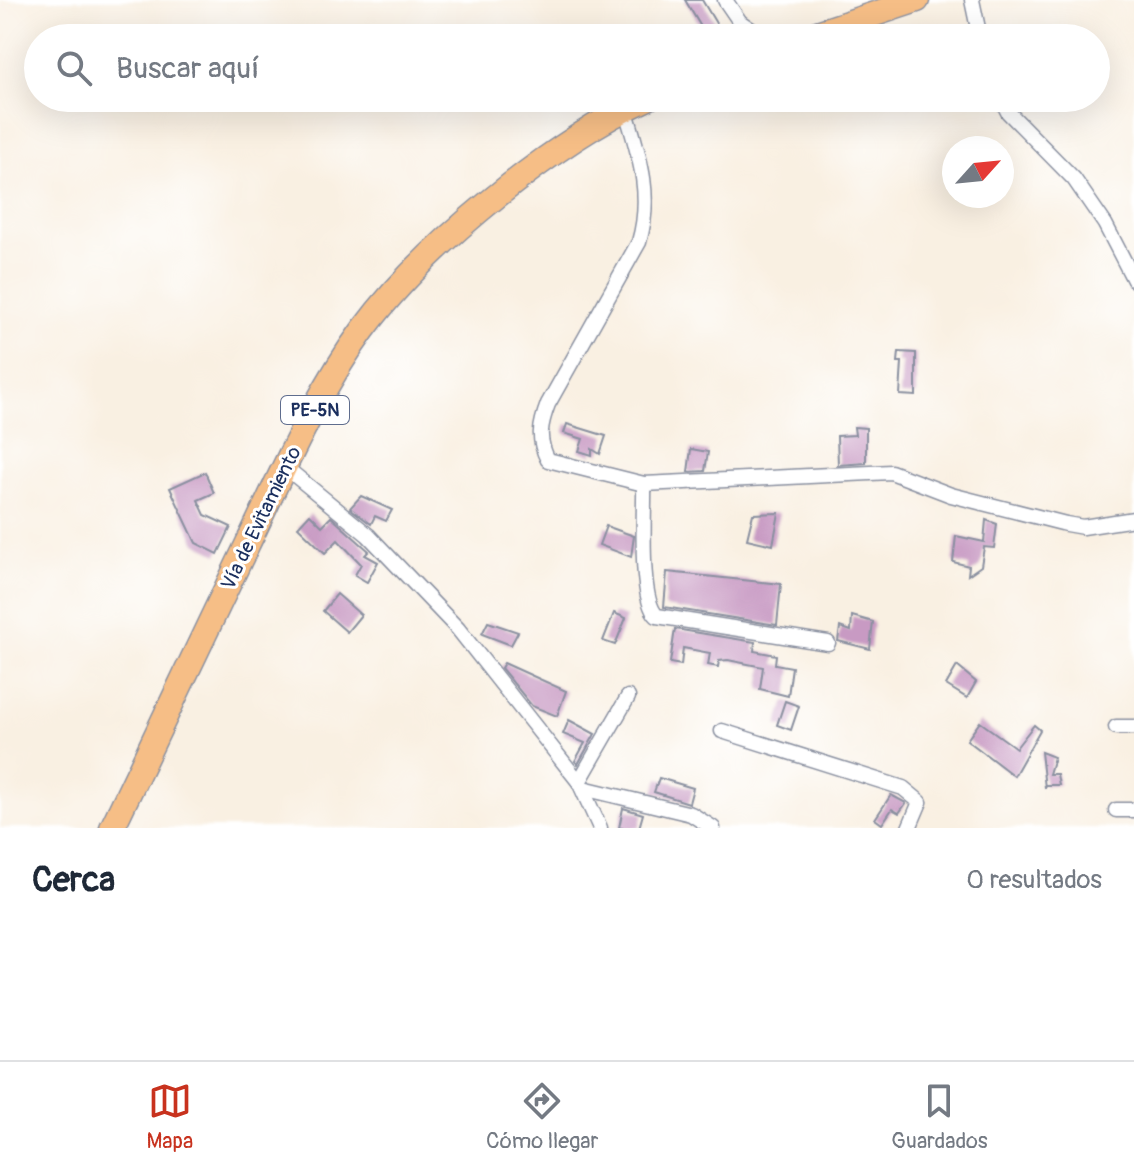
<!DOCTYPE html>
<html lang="es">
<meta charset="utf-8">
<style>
:root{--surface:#fff;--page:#f2f2f3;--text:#1f2937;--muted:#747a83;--line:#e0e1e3;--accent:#c8321e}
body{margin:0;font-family:Pangolin,sans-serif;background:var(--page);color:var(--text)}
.compass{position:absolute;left:942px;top:136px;width:72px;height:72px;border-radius:50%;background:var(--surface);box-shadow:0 8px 32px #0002;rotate:63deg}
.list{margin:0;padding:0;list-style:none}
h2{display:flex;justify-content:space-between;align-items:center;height:104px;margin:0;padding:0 32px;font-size:34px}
h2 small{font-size:26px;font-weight:400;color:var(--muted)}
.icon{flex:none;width:44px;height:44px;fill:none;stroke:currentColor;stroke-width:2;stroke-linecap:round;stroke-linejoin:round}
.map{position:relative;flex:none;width:1134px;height:828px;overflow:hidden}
.search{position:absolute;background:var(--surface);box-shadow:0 8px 32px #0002;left:24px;right:24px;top:24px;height:88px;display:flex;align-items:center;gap:20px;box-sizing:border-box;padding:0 28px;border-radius:44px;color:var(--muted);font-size:30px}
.sheet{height:232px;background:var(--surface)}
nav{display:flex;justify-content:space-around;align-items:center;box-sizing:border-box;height:112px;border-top:2px solid var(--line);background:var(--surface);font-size:22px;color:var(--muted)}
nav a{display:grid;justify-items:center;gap:4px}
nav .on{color:var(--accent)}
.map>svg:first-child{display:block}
.building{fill:#c89ac3}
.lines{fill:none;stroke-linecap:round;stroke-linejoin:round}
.street-casing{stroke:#8a90a0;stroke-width:17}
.highway-casing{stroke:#8a90a0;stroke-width:27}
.street{stroke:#fff;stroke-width:14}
.highway{stroke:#f6be86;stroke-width:24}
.labels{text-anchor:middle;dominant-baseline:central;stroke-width:6;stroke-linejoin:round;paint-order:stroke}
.shield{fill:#fff;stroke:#5f6d8e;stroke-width:2}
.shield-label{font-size:18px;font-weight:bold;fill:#1b2f5e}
.street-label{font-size:20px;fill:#1b2f5e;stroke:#fff}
</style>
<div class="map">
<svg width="1134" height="828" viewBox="0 0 1134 828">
<rect width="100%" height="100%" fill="#fff"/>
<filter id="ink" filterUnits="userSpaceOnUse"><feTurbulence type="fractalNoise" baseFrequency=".0125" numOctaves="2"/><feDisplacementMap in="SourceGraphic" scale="16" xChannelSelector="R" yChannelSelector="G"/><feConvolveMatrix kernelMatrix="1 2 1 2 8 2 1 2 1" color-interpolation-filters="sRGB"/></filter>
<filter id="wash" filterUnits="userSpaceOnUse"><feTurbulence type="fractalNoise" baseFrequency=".006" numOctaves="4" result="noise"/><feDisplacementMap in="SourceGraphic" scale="32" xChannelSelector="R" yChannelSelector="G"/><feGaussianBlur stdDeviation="1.8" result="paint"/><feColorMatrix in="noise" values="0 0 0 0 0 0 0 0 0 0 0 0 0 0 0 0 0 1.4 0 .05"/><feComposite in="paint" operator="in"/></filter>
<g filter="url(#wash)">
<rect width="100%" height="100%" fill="#f9f0e2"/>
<g id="blocks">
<g class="building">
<path d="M685,0H702L720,30L707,37Z"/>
<path d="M899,352L916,353V396L900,395L902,362H898Z"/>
<path d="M567,424L606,436L600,454L592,449V455L579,451L583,439L564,433Z"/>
<path d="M854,427L866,428V463L838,465L837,436L855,435Z"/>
<path d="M691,449L708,452L705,471L688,472Z"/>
<path d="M205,472L214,493L198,500L205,515L231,527L218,554L196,543L170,488Z"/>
<path d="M361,496L392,510L386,521L375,516L371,524L350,508Z"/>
<path d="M779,513L773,545L747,539L753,514Z"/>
<path d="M310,514L322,526L331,517L369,551L365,555L378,562L367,582L355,575L361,564L338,540L325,553L298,527Z"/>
<path d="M986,520L997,524L994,548L984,547L981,566L968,575L969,566L953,562L956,536L984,542Z"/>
<path d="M606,526L634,536L631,557L599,545Z"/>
<path d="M667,572L781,584L777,625L664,607Z"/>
<path d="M337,594L361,615L347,632L323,611Z"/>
<path d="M614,613L626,618L615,645L603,641Z"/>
<path d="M852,616L873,622L870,649L838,641L840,627L851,631Z"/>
<path d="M488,622L518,632L511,645L482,634Z"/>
<path d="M675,629L755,642L754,651L776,655L775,664L792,667L788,696L760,689L763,667L728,660L719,661L718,667L708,665L710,653L683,648L681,665L670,663Z"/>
<path d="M504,663L566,691L557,716L532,706L501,668Z"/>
<path d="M957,666L976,682L967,698L946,685Z"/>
<path d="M785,701L799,706L791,730L777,725Z"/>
<path d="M569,720L595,734L578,764L575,761L585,743L563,734Z"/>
<path d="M980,722L1016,748L1034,725L1040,730L1014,776L967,740Z"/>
<path d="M1041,752L1054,757L1049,774H1057L1059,785H1046L1045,788Z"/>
<path d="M659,778L693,788L689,803L654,792Z"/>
<path d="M891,795L906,803L899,813L892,809L882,824L875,819Z"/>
<path d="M623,808L643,814L639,828H619Z"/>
</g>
</g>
</g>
<g filter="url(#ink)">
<use href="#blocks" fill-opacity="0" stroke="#8a90a0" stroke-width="2"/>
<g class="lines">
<defs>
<g id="street">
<path d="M725,0L740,22L763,38"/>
<path d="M972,0L980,38"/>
<path d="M1001,98L1008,112L1074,179L1105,224L1134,280"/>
<path d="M625,108C639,155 653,194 639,242L548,404C540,425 537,439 548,460L644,484L891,472L951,495L1066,524L1083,527L1134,519"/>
<path d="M285,467L368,535L458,629L579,782L600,828"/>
<path d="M644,484C645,511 638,599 657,616L828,643"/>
<path d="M1116,727H1134"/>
<path d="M722,731L903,788L920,802L909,828"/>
<path d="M579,782L628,697"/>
<path d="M583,788L691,814L713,828"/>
<path d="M1116,810H1134"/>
</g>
<g id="highway">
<path d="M802,38L917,0"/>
<path d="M112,828C158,733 203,638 248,543C283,471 316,394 363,330C424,247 555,140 648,98"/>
</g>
</defs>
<use href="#street" class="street-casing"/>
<use href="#highway" class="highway-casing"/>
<use href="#street" class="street"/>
<use href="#highway" class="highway"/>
</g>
</g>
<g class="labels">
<rect class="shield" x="281" y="396" width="68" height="28" rx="6"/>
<g class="shield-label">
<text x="315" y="410">PE-5N</text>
</g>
<g class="street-label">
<text transform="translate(261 518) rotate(-64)">Vía de Evitamiento</text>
</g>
</g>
</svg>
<svg class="compass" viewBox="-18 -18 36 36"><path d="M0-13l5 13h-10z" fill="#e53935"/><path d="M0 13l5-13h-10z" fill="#747a83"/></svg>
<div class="search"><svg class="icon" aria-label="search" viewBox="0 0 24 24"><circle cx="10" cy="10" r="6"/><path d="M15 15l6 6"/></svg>Buscar aquí</div>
</div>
<section class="sheet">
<h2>Cerca<small>0 resultados</small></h2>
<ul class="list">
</ul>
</section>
<nav>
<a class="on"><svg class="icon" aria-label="map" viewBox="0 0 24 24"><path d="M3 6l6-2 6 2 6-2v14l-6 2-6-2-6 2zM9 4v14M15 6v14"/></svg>Mapa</a>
<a><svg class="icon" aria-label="directions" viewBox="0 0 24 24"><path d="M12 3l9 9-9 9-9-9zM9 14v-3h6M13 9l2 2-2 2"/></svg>Cómo llegar</a>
<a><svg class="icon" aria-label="saved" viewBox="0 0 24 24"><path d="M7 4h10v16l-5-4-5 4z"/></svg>Guardados</a>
</nav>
